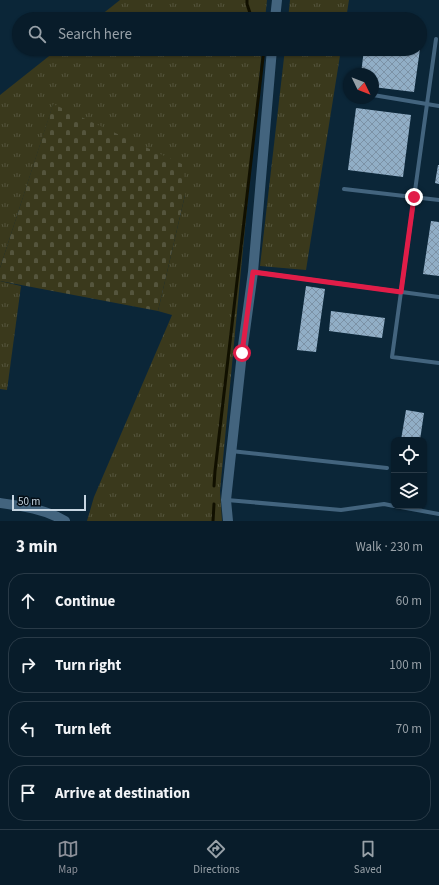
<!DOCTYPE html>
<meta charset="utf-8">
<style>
:root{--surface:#081c2a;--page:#112532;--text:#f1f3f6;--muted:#98a1a8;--line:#293a47;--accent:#8c9099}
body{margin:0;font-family:"Source Sans 3",sans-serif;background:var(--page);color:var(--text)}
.controls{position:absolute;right:12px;bottom:12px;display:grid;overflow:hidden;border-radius:8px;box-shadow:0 1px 3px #0004}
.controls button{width:36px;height:36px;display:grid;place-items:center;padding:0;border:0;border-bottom:1px solid var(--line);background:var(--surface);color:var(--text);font:20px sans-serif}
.compass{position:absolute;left:343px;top:68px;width:36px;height:36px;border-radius:50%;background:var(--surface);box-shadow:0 1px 3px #0004;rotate:133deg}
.scale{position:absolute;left:12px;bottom:10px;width:74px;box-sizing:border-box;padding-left:4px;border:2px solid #c6d5e1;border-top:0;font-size:11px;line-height:14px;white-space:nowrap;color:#c6d5e1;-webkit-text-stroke:3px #040e16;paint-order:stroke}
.stop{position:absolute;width:12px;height:12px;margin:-9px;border:3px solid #e11d48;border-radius:50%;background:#fff}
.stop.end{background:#e11d48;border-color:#fff;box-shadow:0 1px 4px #0008}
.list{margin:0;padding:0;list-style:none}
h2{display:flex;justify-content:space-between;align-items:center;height:52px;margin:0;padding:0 16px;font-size:17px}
h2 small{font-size:13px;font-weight:400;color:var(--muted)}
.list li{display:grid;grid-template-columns:26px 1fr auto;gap:12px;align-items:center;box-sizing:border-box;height:56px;margin:0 8px 8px;padding:0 8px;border:1px solid var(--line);border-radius:16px}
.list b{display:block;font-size:15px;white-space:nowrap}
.list em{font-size:13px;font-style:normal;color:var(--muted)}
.icon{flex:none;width:22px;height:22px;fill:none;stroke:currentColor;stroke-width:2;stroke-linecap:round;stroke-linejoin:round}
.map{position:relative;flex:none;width:439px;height:521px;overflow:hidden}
.search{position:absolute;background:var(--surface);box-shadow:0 1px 3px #0004;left:12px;right:12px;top:12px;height:44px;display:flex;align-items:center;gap:10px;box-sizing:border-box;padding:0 14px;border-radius:22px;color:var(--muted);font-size:15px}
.sheet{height:308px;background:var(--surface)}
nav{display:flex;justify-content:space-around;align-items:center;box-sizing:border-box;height:56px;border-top:1px solid var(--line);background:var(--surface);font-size:11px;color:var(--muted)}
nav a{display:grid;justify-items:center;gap:2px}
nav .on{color:var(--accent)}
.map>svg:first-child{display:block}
.grass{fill:url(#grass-tufts)}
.cemetery{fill:url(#cemetery-stones)}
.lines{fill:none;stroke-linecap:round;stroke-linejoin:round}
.stream{stroke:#111000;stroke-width:3}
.building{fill:url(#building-cross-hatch)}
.service{stroke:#43647e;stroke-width:4}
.tertiary{stroke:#43647e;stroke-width:10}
.route{stroke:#e11d48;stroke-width:5}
</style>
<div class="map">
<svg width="439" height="521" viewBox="0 0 439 521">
<defs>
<pattern id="grass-tufts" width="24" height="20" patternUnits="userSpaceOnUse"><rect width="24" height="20" fill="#3a391c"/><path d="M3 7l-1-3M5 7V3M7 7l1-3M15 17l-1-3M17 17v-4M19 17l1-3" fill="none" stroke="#55553d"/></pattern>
<pattern id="cemetery-stones" width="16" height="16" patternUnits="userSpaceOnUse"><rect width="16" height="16" fill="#3a391c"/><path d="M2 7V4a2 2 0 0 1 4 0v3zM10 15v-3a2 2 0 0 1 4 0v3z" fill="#55553d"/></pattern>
<pattern id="building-cross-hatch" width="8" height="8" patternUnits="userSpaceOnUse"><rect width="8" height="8" fill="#91aec6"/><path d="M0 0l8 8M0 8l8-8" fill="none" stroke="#7c92a6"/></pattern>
</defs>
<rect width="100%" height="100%" fill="#0b2638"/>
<g class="grass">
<path d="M120,0H267L265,19H96Z"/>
<path d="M290,0H349L346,19H288Z"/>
<path d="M58,49H262L220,491L222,521H87L94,497L172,315L158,311L185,195L53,105L0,268V95Z"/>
<path d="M285,49H341L306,270L260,266Z"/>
<path d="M0,281L21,286L7,390L0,389Z"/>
</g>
<path class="cemetery" d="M53,104L184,165L185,195L158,311L0,281V268Z"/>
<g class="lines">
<g class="stream">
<path d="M247,0V4L252,19"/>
<path d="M214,486L215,471L264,49"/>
<path d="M213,521L214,504"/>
</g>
</g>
<g class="building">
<path d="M420,28H422L421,39H420Z"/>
<path d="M364,49H420L414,92L373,87V74H361Z"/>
<path d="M356,108L411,115L403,177L348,170Z"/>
<path d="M438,165H439V184L435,183Z"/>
<path d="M431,221L439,222V276L423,274Z"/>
<path d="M306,286L325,289L316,352L297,350Z"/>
<path d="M331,311L385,318L382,338L329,331Z"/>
<path d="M406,410L424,413L420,440H401Z"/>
</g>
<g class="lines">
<g class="service">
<path d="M436,39L392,357L439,363"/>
<path d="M373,95L439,106"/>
<path d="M344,189L439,200"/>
<path d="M253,272L439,297"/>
<path d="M231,451L387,468"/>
<path d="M227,500L341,510L384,504L394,506"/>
<path d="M395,506L439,514"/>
</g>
<g class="tertiary">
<path d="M275,19L277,0"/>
<path d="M0,503C22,506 45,509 65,521"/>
<path d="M228,521L226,500L242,353L253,272L272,49"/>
</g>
</g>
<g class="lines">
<path class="route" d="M242,353L253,272L401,292L414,197"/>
</g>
</svg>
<div class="controls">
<button><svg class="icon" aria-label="locate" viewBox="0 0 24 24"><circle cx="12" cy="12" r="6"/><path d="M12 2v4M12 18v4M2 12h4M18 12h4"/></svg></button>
<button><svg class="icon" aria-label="layers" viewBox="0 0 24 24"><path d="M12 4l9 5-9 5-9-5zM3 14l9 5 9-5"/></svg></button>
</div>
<svg class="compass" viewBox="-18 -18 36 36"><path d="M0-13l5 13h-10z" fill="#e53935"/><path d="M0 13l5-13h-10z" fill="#98a1a8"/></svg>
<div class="scale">50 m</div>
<div class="stop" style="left:242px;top:353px"></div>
<div class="stop end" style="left:414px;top:197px"></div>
<div class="search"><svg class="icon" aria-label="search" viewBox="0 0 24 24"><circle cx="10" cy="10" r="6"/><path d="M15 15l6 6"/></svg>Search here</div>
</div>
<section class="sheet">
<h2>3 min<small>Walk · 230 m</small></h2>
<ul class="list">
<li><svg class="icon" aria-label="ahead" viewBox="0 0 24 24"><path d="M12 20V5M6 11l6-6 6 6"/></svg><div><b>Continue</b></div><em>60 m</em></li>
<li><svg class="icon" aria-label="right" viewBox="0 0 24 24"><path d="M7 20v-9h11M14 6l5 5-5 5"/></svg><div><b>Turn right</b></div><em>100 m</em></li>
<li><svg class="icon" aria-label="left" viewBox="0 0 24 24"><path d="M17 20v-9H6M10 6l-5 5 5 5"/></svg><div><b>Turn left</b></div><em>70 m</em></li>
<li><svg class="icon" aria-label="arrive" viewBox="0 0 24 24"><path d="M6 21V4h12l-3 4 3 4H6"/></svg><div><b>Arrive at destination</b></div></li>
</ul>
</section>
<nav>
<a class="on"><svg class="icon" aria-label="map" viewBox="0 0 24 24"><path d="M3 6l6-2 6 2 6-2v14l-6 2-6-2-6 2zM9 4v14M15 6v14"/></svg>Map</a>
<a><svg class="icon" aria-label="directions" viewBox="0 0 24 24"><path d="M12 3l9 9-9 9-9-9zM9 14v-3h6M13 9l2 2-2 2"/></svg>Directions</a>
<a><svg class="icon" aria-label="saved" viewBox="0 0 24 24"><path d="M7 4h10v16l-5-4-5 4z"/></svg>Saved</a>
</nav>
